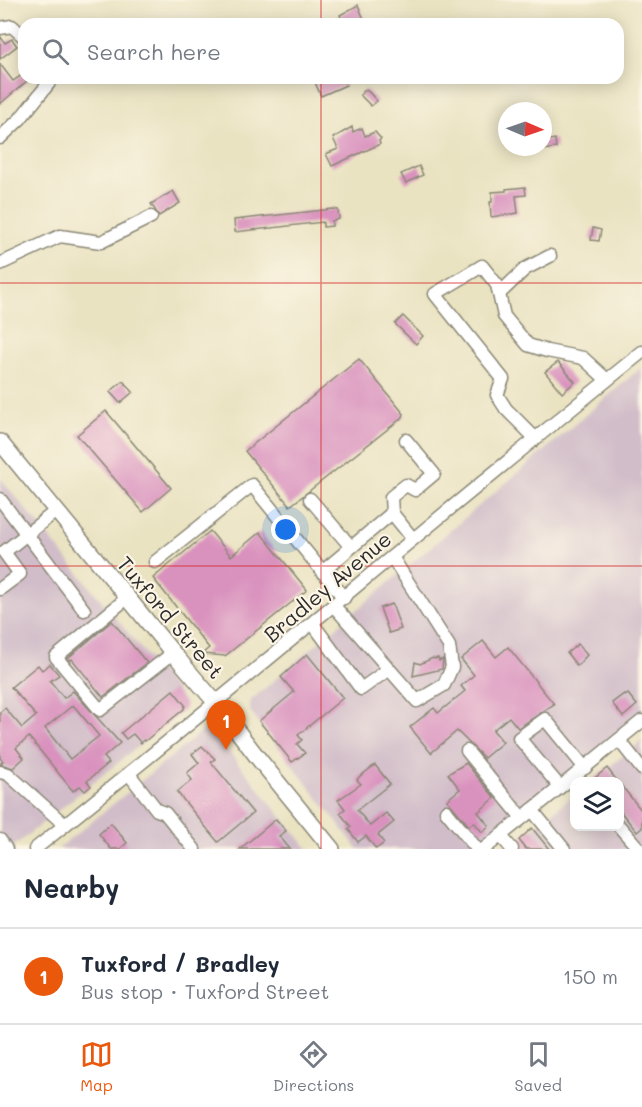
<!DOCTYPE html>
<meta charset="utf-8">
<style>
:root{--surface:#fff;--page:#f6f6f7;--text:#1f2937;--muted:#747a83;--line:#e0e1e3;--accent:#ea580c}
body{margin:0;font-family:Mali,sans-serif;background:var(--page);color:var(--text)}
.controls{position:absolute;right:18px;bottom:18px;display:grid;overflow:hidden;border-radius:12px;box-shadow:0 3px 15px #0003}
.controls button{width:54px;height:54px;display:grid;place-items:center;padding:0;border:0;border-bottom:2px solid var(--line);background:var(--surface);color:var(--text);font:30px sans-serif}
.compass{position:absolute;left:498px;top:102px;width:54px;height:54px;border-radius:50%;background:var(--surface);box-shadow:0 3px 15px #0003;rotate:92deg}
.you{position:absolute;left:286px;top:530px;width:21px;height:21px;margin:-15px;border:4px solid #fff;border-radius:50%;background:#1a73e8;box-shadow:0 0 0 9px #1a73e833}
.badge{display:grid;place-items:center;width:39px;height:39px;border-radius:50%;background:var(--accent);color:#fff;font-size:20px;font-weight:700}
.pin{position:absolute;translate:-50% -50px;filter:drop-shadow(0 2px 3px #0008)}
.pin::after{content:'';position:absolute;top:32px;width:21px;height:18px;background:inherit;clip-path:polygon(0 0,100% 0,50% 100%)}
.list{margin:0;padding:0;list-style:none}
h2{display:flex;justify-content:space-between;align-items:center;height:78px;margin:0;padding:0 24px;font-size:26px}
h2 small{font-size:20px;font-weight:400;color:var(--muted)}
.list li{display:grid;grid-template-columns:39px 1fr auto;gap:18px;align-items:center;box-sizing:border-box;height:96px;padding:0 24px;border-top:2px solid var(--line)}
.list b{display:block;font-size:22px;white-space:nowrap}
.list p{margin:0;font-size:20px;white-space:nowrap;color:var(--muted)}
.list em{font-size:20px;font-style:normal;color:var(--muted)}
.icon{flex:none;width:33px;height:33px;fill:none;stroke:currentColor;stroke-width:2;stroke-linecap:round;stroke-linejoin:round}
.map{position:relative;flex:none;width:642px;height:849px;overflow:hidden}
.search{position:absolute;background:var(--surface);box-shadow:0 3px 15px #0003;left:18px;right:18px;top:18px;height:66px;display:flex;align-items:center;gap:15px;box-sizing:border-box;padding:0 21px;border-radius:18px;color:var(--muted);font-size:22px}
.sheet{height:174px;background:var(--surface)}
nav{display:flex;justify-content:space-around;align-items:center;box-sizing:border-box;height:84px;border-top:2px solid var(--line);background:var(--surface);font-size:16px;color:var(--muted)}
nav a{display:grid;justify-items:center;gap:3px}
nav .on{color:var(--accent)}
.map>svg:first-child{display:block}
.industrial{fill:#d1bdc9}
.building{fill:#d991be;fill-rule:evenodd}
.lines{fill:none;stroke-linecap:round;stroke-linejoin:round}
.minor-casing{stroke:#8a8776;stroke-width:15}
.major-casing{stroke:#8a8776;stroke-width:18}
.minor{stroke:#fff;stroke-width:12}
.major{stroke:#fff;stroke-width:15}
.grid{fill:none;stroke:#d62828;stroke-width:1.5;stroke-opacity:0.55}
.labels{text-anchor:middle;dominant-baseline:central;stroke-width:4.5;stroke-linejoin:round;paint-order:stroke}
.street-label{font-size:21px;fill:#2b2b2b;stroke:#fcf5e5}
</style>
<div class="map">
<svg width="642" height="849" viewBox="0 0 642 849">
<rect width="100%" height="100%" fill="#fcf5e5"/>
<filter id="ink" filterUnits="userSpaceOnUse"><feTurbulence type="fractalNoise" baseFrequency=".0167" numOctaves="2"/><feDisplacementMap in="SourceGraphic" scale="12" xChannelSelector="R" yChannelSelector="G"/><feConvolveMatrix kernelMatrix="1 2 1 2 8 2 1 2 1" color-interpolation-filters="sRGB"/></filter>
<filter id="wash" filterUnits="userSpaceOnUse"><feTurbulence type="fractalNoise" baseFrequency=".008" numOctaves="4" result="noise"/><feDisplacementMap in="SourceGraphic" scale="24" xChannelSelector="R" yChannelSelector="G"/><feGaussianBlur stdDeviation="1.35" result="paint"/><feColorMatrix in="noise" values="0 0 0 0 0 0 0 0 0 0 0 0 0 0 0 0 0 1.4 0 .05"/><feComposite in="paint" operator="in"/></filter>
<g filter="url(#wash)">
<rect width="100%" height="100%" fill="#eae3c2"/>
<g class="industrial">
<path d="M642,367V720L472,849H358L250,711V701Z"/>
<path d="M0,478L186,703L185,709L10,849H0Z"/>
<path d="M204,730L215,735L308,849H58Z"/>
<path d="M642,741V849H508L574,795V826H620V782L591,781Z"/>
</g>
<g id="blocks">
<g class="building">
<path d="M358,5L366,24H344L340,15Z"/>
<path d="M0,36L5,43L12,39L17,46L0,59Z"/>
<path d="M0,64L13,81L22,75L27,81L0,104Z"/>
<path d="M313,78H343L346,85L321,96Z"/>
<path d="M366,89L377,101L371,106L360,95Z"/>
<path d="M352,127L353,132L362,128L365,136L375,132L381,139L379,141L380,144L332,166L326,154L338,149L333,138Z"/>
<path d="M555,139L556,148L543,150V141Z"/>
<path d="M419,166L423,175L406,183L401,174Z"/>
<path d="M525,187L526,195L516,196L518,213L491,217L490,202H492V192L506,191V189Z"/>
<path d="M173,191L180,203L159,216L151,204Z"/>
<path d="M333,209L338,210L339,219L332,221V226L323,227V222L235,232L234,220Z"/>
<path d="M593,228L601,230L599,241L591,240Z"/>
<path d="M403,316L423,336L416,344L395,324Z"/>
<path d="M359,359L404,414L403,417L290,506L245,451Z"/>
<path d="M558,362L575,382L562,393L545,372Z"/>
<path d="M123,381L133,392L120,403L110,392Z"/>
<path d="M106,411L171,488L143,512L77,435Z"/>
<path d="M210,531L231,556L260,532L307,590L225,656L202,654L209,648L153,578Z"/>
<path d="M392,604L401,629L389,633L380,608Z"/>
<path d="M112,621L147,663L103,697L72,659L70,661L68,658Z"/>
<path d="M483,641L496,657L508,647L554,704L518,728L509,717L493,730L503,742L484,758L457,731L431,753L410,727L434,708L438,713L465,691L461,686L474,675L461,659Z"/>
<path d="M578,644L587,655L577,666L567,653Z"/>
<path d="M307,654L343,698L298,735L302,740L297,744L305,753L292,762L259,721L294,692L281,677Z"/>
<path d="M433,658L434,659L438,658L439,661L443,659L442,669L413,676L415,662L420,664Z"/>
<path d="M50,664L59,675L50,681L64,698L73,691L120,743L104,757L109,763L87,781L91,786L85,791L80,786L73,791L29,737L16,748L24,758L13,768L0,764L3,761L0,758V712L5,708L22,728L36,716L11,687L38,665L42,670ZM73,705L99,736L70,759L45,728Z"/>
<path d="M173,690L185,705L184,709L145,741L144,740L141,743L133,734L126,739L121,733Z"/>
<path d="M624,694L625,696L628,694L637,705L623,717L612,703Z"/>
<path d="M202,746L215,759L211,762L253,813L218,842L177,792L192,780L187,773L199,763L192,754Z"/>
<path d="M466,763L495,798L478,812L489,826L482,832L474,822L469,826L447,800L460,789L448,774Z"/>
<path d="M375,765L390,784L357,810L370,826L386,813L394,822L378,835L384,843L376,849L366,836L358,842L348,829L351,827L340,813L345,809L338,800L361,784L357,780L359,777Z"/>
<path d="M607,768L618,782H590Z"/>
<path d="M620,784L642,811V828L637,832L620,811Z"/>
<path d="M276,819L286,831L279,836L290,849H240Z"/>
<path d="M111,823L127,843L120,849H111L99,834Z"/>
<path d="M532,828L549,849H526L519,840Z"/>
</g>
</g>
</g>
<g filter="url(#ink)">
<use href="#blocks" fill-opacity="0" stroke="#8a8776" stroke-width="1.5"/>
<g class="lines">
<defs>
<g id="minor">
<path d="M0,28L12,26L24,37"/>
<path d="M0,138L20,119L49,83V78"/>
<path d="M550,256L525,269L499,294L504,316L528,345L547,351L583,358L607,380"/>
<path d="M0,264L60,236L101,242L151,217"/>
<path d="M499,294L497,285L482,266L435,294L503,379L497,395L506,409L535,438"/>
<path d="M0,499L84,610"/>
<path d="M310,499L351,547"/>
<path d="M392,513L413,539"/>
<path d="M155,562L252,485L344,598"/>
<path d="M322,572L392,513L391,497L406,485L415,490L434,474L406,440"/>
<path d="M0,589L20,574L4,552L56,511"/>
<path d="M127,598L56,657L100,710L173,653"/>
<path d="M334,606L417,701L444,685L452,667L449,646L392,557"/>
<path d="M313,624L361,689L389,669"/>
<path d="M619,740L642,769"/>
<path d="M467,751L522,818"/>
<path d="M0,772L8,774L65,825"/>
<path d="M129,774L157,810L165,813L194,849"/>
<path d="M560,787L519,738L545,719L585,768"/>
<path d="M532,810L564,849"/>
<path d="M446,811L477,849"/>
<path d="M619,826L639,849"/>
<path d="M501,836L512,849"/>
<path d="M0,840L6,849"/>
<path d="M35,849C239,686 438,516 642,352"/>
<path d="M484,849L642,721"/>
</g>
<path id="major" d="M0,442L173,653L216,703L258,758L332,849"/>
</defs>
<use href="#minor" class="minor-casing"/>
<use href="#major" class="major-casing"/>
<use href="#minor" class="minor"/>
<use href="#major" class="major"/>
</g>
</g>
<path class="grid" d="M321,0V24M321,78V849M0,283H642M0,566H642"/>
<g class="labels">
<g class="street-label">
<text transform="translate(327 586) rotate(-40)">Bradley Avenue</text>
<text transform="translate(171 617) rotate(50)">Tuxford Street</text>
</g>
</g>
</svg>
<div class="controls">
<button><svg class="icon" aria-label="layers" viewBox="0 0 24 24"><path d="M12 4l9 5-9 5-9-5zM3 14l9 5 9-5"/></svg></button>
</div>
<svg class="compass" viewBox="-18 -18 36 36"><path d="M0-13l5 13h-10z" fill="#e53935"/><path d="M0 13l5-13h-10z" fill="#747a83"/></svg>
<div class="you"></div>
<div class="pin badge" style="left:226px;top:750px">1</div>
<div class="search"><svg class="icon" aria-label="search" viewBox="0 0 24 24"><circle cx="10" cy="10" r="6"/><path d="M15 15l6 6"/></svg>Search here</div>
</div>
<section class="sheet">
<h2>Nearby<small></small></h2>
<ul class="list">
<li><span class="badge">1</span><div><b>Tuxford / Bradley</b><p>Bus stop · Tuxford Street</p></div><em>150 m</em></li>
</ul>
</section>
<nav>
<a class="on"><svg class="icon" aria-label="map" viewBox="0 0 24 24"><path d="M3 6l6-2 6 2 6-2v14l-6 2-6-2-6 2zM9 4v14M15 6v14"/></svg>Map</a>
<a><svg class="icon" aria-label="directions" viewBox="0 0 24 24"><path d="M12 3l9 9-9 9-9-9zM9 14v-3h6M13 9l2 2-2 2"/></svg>Directions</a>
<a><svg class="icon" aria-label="saved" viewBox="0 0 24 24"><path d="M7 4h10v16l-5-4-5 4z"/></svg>Saved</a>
</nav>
